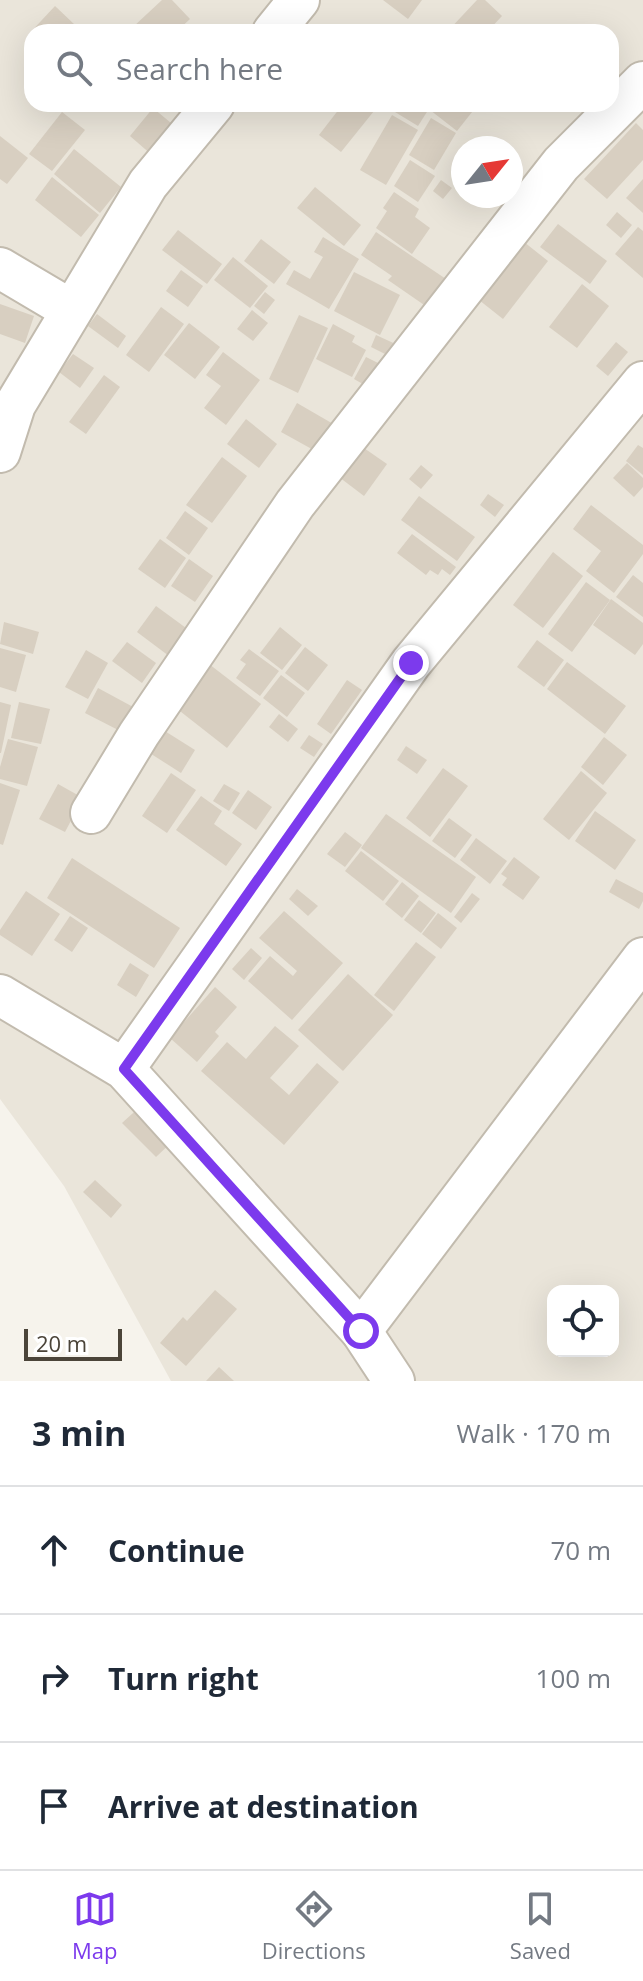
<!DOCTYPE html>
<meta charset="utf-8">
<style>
:root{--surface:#fff;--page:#f6f6f7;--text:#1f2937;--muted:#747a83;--line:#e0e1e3;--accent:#7c3aed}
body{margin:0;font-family:"Open Sans",sans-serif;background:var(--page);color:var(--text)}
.controls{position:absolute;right:24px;bottom:24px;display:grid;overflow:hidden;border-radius:16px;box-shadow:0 8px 32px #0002}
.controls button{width:72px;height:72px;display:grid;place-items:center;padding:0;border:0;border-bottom:2px solid var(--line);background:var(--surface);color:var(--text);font:40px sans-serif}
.compass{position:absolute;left:451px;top:136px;width:72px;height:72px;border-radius:50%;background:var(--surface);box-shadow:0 8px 32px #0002;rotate:60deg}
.scale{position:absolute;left:24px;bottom:20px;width:98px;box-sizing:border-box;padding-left:8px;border:4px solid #4b4439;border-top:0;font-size:22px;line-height:28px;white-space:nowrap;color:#4b4439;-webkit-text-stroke:6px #fff;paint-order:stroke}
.stop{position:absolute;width:24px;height:24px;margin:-18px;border:6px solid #7c3aed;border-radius:50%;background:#fff}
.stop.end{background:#7c3aed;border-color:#fff;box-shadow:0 2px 8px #0008}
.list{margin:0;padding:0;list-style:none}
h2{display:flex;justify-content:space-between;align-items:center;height:104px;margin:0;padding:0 32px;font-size:34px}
h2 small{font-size:26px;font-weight:400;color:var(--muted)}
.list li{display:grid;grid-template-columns:52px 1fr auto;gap:24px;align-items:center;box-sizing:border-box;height:128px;padding:0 32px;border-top:2px solid var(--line)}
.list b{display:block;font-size:30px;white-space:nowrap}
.list em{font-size:26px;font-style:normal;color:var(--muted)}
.icon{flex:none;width:44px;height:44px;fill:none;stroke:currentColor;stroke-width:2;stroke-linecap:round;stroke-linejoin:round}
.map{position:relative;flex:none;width:643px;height:1381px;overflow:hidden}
.search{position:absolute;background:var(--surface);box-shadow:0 8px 32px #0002;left:24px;right:24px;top:24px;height:88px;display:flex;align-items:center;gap:20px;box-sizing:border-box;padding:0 28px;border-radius:24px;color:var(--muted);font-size:30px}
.sheet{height:488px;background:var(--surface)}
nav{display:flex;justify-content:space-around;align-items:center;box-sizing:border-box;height:112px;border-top:2px solid var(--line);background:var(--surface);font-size:22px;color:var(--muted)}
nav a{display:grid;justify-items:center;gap:4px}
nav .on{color:var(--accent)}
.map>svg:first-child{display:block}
.residential{fill:#eae5da;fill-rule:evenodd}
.building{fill:#d8cfc1}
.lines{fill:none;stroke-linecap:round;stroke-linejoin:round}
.minor-casing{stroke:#c2bbae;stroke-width:44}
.minor{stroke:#fff;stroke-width:40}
.route{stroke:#7c3aed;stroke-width:10}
</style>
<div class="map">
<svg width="643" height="1381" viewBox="0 0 643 1381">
<rect width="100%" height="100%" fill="#f6f3ec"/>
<path class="residential" d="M0,0H643V1381H171L64,1186L0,1099ZM32,32H611V104H32ZM463,148H511V196H463ZM553,1291H613V1351H553Z"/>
<g class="building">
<path d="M162,0H172L190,19L176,32H138L133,27Z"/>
<path d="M383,0H422L408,19Z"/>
<path d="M477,0H485L502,16L487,32H447Z"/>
<path d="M55,6L75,25L69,32H32V41L27,36Z"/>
<path d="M343,104H366L374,111L341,152L319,135Z"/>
<path d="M400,104H432L418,126L395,112Z"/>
<path d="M435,104H472L476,107L457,131L430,110Z"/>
<path d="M153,108L177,128L153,156L130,136Z"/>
<path d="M62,112L85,130L52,171L29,154Z"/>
<path d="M392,115L418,130L386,185L360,170Z"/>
<path d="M431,118L456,133L434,170L409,155Z"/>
<path d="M636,123L643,130V160L607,199L584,179Z"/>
<path d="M0,136L28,158L7,184L0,179Z"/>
<path d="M74,149L121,187L100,213L54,174Z"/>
<path d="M410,160L435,176L418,202L394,186Z"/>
<path d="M52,177L99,215L81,237L35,200Z"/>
<path d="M643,179V213L626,198Z"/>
<path d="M441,180L452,188L443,199L433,191Z"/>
<path d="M315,187L361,225L344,246L297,208Z"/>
<path d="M394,192L419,209L415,217L430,228L412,254L376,228L387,211L383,208Z"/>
<path d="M617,212L632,225L621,238L606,225Z"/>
<path d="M558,224L607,261L590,284L540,247Z"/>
<path d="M638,227L643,231V278L615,254Z"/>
<path d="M178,230L222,264L207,284L162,250Z"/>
<path d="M376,232L449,281L430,309L388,280L392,276L361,255Z"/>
<path d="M323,237L359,259L329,309L286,284L294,270L310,279L323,257L314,252Z"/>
<path d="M261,239L291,262L274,284L244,261Z"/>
<path d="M524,242L548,261L503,319L479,300Z"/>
<path d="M233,257L268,286L250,308L214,280Z"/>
<path d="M181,270L203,286L188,307L166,291Z"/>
<path d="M354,272L400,295L380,335L334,311Z"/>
<path d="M582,284L609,306L577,348L549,327Z"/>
<path d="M265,292L275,300L264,314L254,306Z"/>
<path d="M0,304L34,316L25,343L0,334Z"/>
<path d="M161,307L184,324L149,372L126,355Z"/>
<path d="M252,310L268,323L253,341L237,329Z"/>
<path d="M97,314L126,336L118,348L88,326Z"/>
<path d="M299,315L328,328L298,393L269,379Z"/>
<path d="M189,323L220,347L195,379L164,355Z"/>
<path d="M333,324L355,336L352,342L366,350L352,377L316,359Z"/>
<path d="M376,335L402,347L389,356L371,347Z"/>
<path d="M616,342L628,352L608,376L596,366Z"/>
<path d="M223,352L260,380L226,425L204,408L221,386L206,375Z"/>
<path d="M73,354L94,368L80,388L59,372Z"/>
<path d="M366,357L380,364L368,387L354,379Z"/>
<path d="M104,375L120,387L86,434L69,422Z"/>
<path d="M297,403L335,425L319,453L281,432Z"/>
<path d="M246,419L277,444L259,468L227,444Z"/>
<path d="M638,445L643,448V475L626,461Z"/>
<path d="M361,446L387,464L364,496L339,477Z"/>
<path d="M222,457L247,476L212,523L186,505Z"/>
<path d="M627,463L643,478V487L634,497L613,478Z"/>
<path d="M421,465L433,475L421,489L409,479Z"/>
<path d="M488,494L504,505L495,517L480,505Z"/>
<path d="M419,496L475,537L457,561L401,520Z"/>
<path d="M591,505L643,545V554L614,593L586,571L601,551L573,529Z"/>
<path d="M185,511L208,528L189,555L166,538Z"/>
<path d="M412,534L456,567L450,575L442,569L438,575L430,570L426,575L397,553Z"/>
<path d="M160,539L186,558L165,588L138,569Z"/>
<path d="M553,552L583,576L543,628L513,605Z"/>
<path d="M189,559L213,576L195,602L171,586Z"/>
<path d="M633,575L643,583V617L616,597Z"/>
<path d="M586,582L610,600L572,652L548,634Z"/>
<path d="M611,599L643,623V644L635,655L593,625Z"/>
<path d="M156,606L197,636L177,662L137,632Z"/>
<path d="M4,622L39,632L33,654L0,644Z"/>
<path d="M280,627L302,645L282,670L260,653Z"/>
<path d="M537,640L564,660L544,687L517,667Z"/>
<path d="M127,642L156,663L142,683L112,661Z"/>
<path d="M305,647L328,665L308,691L285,673Z"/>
<path d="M0,648L26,655L16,692L0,687Z"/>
<path d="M249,649L279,671L260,696L236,678L246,664L240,660Z"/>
<path d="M86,650L108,663L88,699L65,687Z"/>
<path d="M567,662L626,706L605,734L547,689Z"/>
<path d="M209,664L261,704L227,748L176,708Z"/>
<path d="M281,675L305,693L287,717L263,698Z"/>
<path d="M347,680L362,690L331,734L317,724Z"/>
<path d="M98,688L135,708L122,732L85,713Z"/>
<path d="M0,702L11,705L1,753H0Z"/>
<path d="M19,702L50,709L41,744L11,738Z"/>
<path d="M279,714L298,729L288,742L269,727Z"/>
<path d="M160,728L195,750L181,773L145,750Z"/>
<path d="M309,735L323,744L314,757L300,748Z"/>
<path d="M604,737L627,755L603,785L581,767Z"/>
<path d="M8,739L38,747L27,786L0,779V767Z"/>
<path d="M406,746L427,760L417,774L397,760Z"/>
<path d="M443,768L468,786L430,837L406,818Z"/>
<path d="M581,771L607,793L569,840L543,819Z"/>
<path d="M171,773L196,790L167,833L142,816Z"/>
<path d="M0,783L20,790L3,845L0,844Z"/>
<path d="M58,784L83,798L65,832L39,819Z"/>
<path d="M224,784L240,793L229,811L213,801Z"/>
<path d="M248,790L272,807L256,830L232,813Z"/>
<path d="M201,796L222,811L214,824L242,844L226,866L176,830Z"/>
<path d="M595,811L636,840L615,870L575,841Z"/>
<path d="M386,814L476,877L451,913L361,848Z"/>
<path d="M449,818L472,835L455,858L432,841Z"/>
<path d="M345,832L362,845L345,867L327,854Z"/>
<path d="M476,838L507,861L490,884L460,860Z"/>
<path d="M361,851L399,881L383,901L345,871Z"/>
<path d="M514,857L540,877L523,900L502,885L507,878L501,874Z"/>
<path d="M72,858L180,928L154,968L47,898Z"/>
<path d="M616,879L643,893V901L639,909L609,892Z"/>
<path d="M402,882L419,896L402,918L385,904Z"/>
<path d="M297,889L318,906L308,916L289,899Z"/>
<path d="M26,891L60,914L32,956L0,935V930Z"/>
<path d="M472,893L480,899L461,923L454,917Z"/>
<path d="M419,900L436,913L421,933L404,920Z"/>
<path d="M284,911L343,963L292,1020L248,981L270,956L293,976L297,971L259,938Z"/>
<path d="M438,913L457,928L441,949L422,934Z"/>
<path d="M70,916L88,928L72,952L54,940Z"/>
<path d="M416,942L436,957L394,1011L374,995Z"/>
<path d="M251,948L262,958L244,980L232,969Z"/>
<path d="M130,963L149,975L136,997L117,985Z"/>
<path d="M348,974L393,1015L343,1071L298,1030Z"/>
<path d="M215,987L237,1007L215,1032L219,1036L197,1062L170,1038Z"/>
<path d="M275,1026L299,1046L270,1078L289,1095L317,1063L339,1082L284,1145L201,1071L227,1042L246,1059Z"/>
<path d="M143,1104L176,1138L156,1157L122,1123Z"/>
<path d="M95,1180L122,1205L111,1218L83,1192Z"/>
<path d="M215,1290L237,1309L186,1366L160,1343L183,1317L187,1321Z"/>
<path d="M219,1367L234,1381H206Z"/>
</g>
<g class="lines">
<defs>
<g id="minor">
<path d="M273,32L299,0"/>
<path d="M0,268L71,310"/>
<path d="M0,452L15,405L148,184L214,104"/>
<path d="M91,813L139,734L295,504L561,164L643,82"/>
<path d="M0,995L124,1069L361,1331L394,1381"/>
<path d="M124,1069L411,663L643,382"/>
<path d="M361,1331L643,958"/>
</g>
</defs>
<use href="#minor" class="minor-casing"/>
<use href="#minor" class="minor"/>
</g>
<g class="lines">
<path class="route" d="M361,1331L124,1069L411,663"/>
</g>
</svg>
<div class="controls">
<button><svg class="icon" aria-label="locate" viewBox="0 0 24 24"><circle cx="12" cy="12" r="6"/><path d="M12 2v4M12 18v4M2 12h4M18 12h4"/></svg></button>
</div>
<svg class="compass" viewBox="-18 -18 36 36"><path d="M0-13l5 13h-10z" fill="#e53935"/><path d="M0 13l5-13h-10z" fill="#747a83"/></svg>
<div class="scale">20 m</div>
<div class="stop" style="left:361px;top:1331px"></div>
<div class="stop end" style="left:411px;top:663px"></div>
<div class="search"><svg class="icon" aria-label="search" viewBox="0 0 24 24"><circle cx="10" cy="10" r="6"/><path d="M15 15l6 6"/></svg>Search here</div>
</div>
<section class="sheet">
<h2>3 min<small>Walk · 170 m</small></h2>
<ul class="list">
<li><svg class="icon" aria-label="ahead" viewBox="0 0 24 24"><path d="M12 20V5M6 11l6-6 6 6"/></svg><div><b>Continue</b></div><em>70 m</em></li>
<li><svg class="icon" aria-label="right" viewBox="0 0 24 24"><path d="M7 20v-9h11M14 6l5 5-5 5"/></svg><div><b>Turn right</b></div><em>100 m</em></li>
<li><svg class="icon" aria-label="arrive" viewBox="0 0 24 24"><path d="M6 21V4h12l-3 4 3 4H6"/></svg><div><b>Arrive at destination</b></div></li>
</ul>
</section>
<nav>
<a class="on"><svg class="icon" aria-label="map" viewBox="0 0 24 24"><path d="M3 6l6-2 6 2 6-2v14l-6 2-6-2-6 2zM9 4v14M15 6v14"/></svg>Map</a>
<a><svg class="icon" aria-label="directions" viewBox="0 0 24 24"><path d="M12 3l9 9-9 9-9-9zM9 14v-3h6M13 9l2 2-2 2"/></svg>Directions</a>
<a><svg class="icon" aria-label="saved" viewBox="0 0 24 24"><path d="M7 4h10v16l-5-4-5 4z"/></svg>Saved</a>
</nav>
